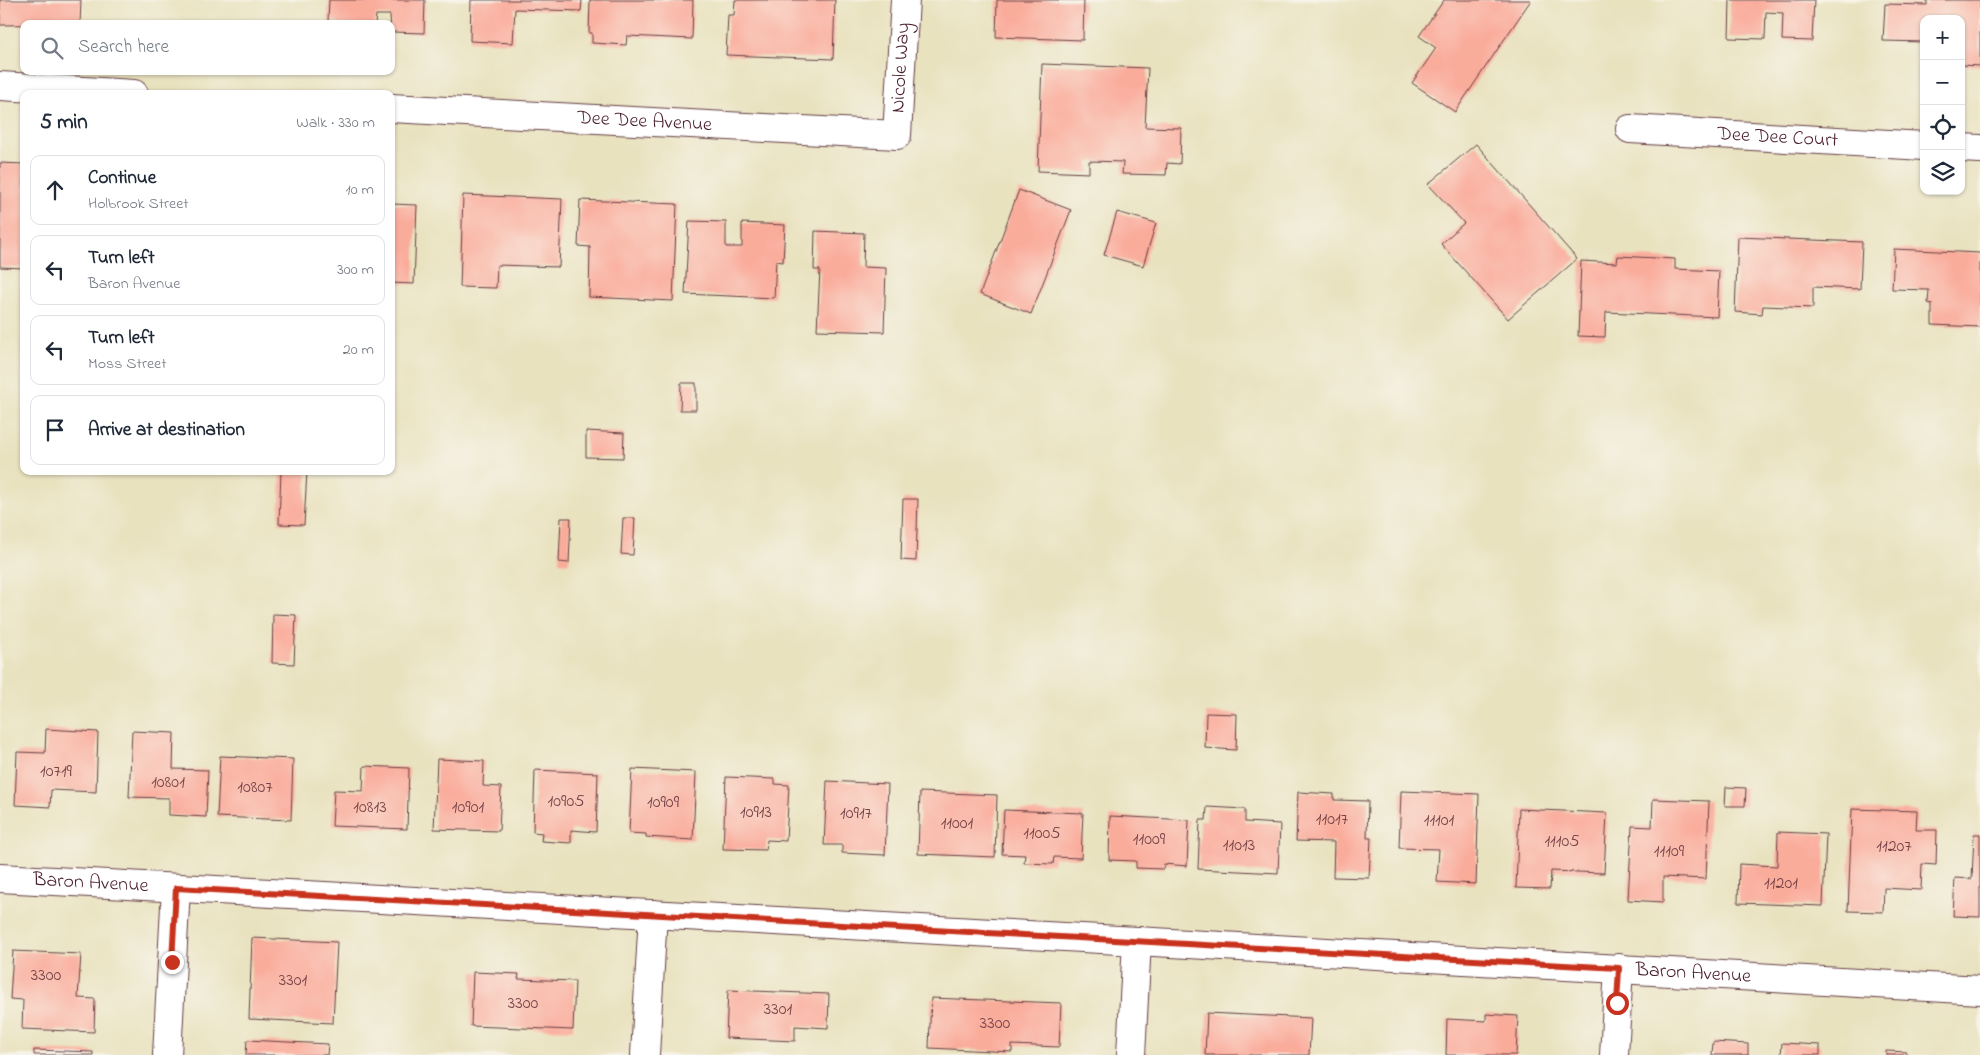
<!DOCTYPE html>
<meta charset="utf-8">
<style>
:root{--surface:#fff;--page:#f6f6f7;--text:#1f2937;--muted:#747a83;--line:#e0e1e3}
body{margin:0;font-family:"Indie Flower",sans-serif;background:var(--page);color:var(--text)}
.controls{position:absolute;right:15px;top:15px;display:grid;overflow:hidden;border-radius:10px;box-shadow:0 1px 4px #0004}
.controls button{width:45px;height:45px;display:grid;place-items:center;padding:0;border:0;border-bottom:1px solid var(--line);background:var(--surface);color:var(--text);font:25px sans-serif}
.stop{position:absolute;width:15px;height:15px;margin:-11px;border:4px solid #c8321e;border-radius:50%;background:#fff}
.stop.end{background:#c8321e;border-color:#fff;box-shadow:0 1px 5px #0008}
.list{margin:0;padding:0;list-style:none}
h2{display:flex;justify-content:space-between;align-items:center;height:65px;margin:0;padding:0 20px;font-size:21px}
h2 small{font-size:16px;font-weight:400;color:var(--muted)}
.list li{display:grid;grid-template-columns:32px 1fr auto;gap:15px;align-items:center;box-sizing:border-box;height:70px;margin:0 10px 10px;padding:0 10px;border:1px solid var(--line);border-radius:10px}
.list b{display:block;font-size:19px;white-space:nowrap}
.list p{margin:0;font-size:16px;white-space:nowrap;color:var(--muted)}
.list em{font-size:16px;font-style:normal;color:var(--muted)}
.icon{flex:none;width:28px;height:28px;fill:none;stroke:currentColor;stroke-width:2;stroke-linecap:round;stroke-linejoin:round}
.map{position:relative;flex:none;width:1980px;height:1055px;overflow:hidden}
.search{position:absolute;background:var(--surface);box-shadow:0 1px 4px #0004;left:20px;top:20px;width:375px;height:55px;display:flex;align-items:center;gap:12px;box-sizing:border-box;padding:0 18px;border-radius:10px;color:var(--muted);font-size:19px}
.panel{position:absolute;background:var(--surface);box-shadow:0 1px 4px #0004;left:20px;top:90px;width:375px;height:385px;border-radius:10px}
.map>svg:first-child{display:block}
.building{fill:#faac9b}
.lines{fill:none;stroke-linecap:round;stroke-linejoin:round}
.minor-casing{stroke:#623c41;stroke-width:30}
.minor{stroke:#fff;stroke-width:28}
.route{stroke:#c8321e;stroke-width:6}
.labels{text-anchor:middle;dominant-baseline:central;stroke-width:4;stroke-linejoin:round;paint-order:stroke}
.number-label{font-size:18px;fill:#764247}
.street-label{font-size:20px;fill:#4a1f2b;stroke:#f7f3e8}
</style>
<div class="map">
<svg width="1980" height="1055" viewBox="0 0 1980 1055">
<rect width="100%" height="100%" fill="#f7f3e8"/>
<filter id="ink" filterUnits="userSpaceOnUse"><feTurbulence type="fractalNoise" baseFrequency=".02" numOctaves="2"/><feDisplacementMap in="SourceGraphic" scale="10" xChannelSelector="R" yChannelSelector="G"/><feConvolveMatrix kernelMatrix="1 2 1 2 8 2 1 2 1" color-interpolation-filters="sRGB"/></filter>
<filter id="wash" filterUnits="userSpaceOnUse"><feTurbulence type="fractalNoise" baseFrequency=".0096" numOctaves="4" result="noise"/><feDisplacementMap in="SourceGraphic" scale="20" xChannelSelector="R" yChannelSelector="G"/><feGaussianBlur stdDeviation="1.12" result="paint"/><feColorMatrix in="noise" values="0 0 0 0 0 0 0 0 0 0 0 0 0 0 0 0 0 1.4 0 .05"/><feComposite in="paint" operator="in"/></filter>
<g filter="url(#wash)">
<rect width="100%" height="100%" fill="#e9e2bf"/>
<g id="blocks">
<g class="building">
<path d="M0,0H81L80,24L0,25Z"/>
<path d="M329,0H425L424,33L391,32L390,15H376L375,24H338V22L328,21Z"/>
<path d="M471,0H582L581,11L515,9L513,43L470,41Z"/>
<path d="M590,0H693L692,39L627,36L626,45L592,43V33H589Z"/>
<path d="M735,0H835L833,59L726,55L728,15H734Z"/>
<path d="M997,0H1084L1083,40L996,37Z"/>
<path d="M1444,0H1531L1455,112L1412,83L1436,48L1419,36Z"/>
<path d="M1730,0H1814L1812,41L1782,40L1783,13L1766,12L1765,39L1729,38Z"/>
<path d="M1927,0H1980V66L1961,65V19H1924V42L1883,41L1885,4L1927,5Z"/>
<path d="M1042,64L1148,68L1145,127L1181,128L1180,164L1167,163L1166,175L1122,174L1123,162L1089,161V173L1038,171Z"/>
<path d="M1476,144L1577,259L1508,319L1441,244L1464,223L1428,184Z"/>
<path d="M0,163L24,164V268L0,267Z"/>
<path d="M1019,190L1071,210L1031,314L980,294Z"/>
<path d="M463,195L562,199L559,267L497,265L496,288L460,287Z"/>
<path d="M580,200L677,204L673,301L589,297L590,247L578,246Z"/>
<path d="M391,204L417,205L414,284L391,283Z"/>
<path d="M1117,212L1156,223L1143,266L1104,255Z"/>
<path d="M689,221L726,222V247H742V223L785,225L783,262L776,261L774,298L685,294Z"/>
<path d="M815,231L864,233L863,267L886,268L884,332L817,330L820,270H814Z"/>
<path d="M1738,237L1862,242L1860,289L1813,287V308L1763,306L1762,314L1735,312Z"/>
<path d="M1894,249L1980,253V327L1932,325V304L1928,303L1929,290L1892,289Z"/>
<path d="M1618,256L1675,259V269L1719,271L1717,317L1606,312L1605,337L1578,336L1581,261L1617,263Z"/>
<path d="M681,383H696V410H680Z"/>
<path d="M586,431L624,433L623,458L586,457Z"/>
<path d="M281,471H307L304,525L279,524Z"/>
<path d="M903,499H918L916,561L901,560Z"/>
<path d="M561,518H571L569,563L559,562Z"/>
<path d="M623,518H635L633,555L621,554Z"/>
<path d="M273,614L296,615L294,664L272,663Z"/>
<path d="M1206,713L1237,714L1236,750L1205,748Z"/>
<path d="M46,729L98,732L96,792L51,790L50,807L15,805L17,752L45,753Z"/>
<path d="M132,731L174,733L173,769L208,770L206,817L169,815V798L129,797Z"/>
<path d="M220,756L293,759L291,820L217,817Z"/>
<path d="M437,759L484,761L483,786L501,787L499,831L434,829Z"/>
<path d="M364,766L409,768L407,829L332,826L334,790L363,791Z"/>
<path d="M632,769L696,772L693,840L646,837V834L629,833Z"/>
<path d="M535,770L598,773L596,832L571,830V843L541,841L542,833L533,832Z"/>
<path d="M726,777L775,779V784L789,785L786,841L767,840L766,850L723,849Z"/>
<path d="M827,781L888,784L885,855L842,853V845H824Z"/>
<path d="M1726,787L1746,788L1745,806H1725Z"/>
<path d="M1401,791L1479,794L1476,884L1437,882L1439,849L1399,848Z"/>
<path d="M920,792L997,795L995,857L918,854Z"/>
<path d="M1298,792L1334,794V800L1368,801L1367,838H1371L1369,878L1333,877L1334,842L1296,841Z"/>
<path d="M1653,799L1709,801L1706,879L1663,877V902L1628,900L1632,826L1652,827Z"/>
<path d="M1207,807L1245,809V822L1280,824L1278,873L1198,869L1200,820H1206Z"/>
<path d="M1519,809L1607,813L1604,873L1551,871L1550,889L1516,888Z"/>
<path d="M1852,809L1917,811L1916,830H1937L1936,865L1922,864L1921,890L1884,888L1883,912L1848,911Z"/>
<path d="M1004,810L1083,813L1081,858L1054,857L1053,864L1024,863L1025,855L1002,854Z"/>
<path d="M1110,816L1189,820L1187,866L1164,864L1163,869L1136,868V861L1109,860Z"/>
<path d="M1778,832L1826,834L1823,906L1738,903L1739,864L1777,866Z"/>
<path d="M1974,834H1980V917L1953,916L1955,878L1972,879Z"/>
<path d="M252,938L337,942L333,1023L249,1019Z"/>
<path d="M13,951L81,954L78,998L95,999L94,1032L22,1029L23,1000L10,999Z"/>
<path d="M473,972L519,974L518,979L575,981L573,1030L471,1026Z"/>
<path d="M728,990L829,994L828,1028L795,1026V1041L726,1038Z"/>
<path d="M931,998L1061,1003L1059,1047L1012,1045V1052L929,1048Z"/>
<path d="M1207,1013L1311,1018L1309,1055H1205Z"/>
<path d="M1486,1014L1518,1016L1516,1055H1446L1447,1019L1486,1021Z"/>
<path d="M247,1040L328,1044L327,1055H246Z"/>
<path d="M1713,1042L1748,1044V1055H1712Z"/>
<path d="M1782,1043L1820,1045V1055H1781Z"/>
<path d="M34,1050L93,1052V1055H34Z"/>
<path d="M1886,1051L1906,1052V1055H1886Z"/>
</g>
</g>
</g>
<g filter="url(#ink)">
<use href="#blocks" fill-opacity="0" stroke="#623c41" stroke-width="1"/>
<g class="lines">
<defs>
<g id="minor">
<path d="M0,86L134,94"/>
<path id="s1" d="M391,108L897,135L905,0"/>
<path id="s2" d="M1630,129L1924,146"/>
<path d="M1961,148L1980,149"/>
<path id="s3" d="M0,878L1137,941L1980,990"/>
<path d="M167,1055L176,888"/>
<path d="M645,1055L653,914"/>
<path d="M1131,1055L1137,941"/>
<path d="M1614,1055L1619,968"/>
</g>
</defs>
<use href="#minor" class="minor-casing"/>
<use href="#minor" class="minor"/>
</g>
</g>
<g class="lines" filter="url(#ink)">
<path class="route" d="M172,962L176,888L1619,968L1617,1003"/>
</g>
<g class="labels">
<g class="number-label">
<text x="56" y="772">10719</text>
<text x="168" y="783">10801</text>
<text x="255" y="788">10807</text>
<text x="566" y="802">10905</text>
<text x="663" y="803">10909</text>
<text x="370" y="808">10813</text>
<text x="468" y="808">10901</text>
<text x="756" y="813">10913</text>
<text x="856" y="814">10917</text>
<text x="1332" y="820">11017</text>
<text x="1439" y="821">11101</text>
<text x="957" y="824">11001</text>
<text x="1042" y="834">11005</text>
<text x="1149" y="840">11009</text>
<text x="1562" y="842">11105</text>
<text x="1239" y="846">11013</text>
<text x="1894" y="847">11207</text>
<text x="1669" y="852">11109</text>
<text x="1781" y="884">11201</text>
<text x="46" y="976">3300</text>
<text x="293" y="981">3301</text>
<text x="523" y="1004">3300</text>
<text x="778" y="1010">3301</text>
<text x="995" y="1024">3300</text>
</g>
<g class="street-label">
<text stroke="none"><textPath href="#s1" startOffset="574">Nicole Way</textPath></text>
<text stroke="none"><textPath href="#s1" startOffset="254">Dee Dee Avenue</textPath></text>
<text stroke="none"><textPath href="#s2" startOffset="148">Dee Dee Court</textPath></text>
<text stroke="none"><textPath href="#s3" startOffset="91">Baron Avenue</textPath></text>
<text stroke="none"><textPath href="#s3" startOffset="1696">Baron Avenue</textPath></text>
</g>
</g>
</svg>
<div class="controls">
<button>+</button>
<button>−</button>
<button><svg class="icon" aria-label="locate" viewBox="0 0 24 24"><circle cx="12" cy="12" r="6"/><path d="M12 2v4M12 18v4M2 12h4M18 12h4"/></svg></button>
<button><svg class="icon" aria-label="layers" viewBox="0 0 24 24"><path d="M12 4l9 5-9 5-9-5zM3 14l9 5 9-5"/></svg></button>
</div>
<div class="stop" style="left:1617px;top:1003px"></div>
<div class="stop end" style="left:172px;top:962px"></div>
<div class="search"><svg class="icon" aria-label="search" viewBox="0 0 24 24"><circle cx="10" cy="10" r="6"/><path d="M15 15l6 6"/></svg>Search here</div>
<section class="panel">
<h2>5 min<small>Walk · 330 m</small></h2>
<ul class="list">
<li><svg class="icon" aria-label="ahead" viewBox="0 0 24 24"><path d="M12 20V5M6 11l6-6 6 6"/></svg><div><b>Continue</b><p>Holbrook Street</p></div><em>10 m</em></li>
<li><svg class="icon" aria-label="left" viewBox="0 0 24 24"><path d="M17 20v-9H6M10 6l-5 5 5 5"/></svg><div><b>Turn left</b><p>Baron Avenue</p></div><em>300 m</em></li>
<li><svg class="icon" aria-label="left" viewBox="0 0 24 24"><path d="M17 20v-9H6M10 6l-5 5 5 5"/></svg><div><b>Turn left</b><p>Moss Street</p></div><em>20 m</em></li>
<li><svg class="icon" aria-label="arrive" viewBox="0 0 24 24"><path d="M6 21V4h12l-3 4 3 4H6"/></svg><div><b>Arrive at destination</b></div></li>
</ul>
</section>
</div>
